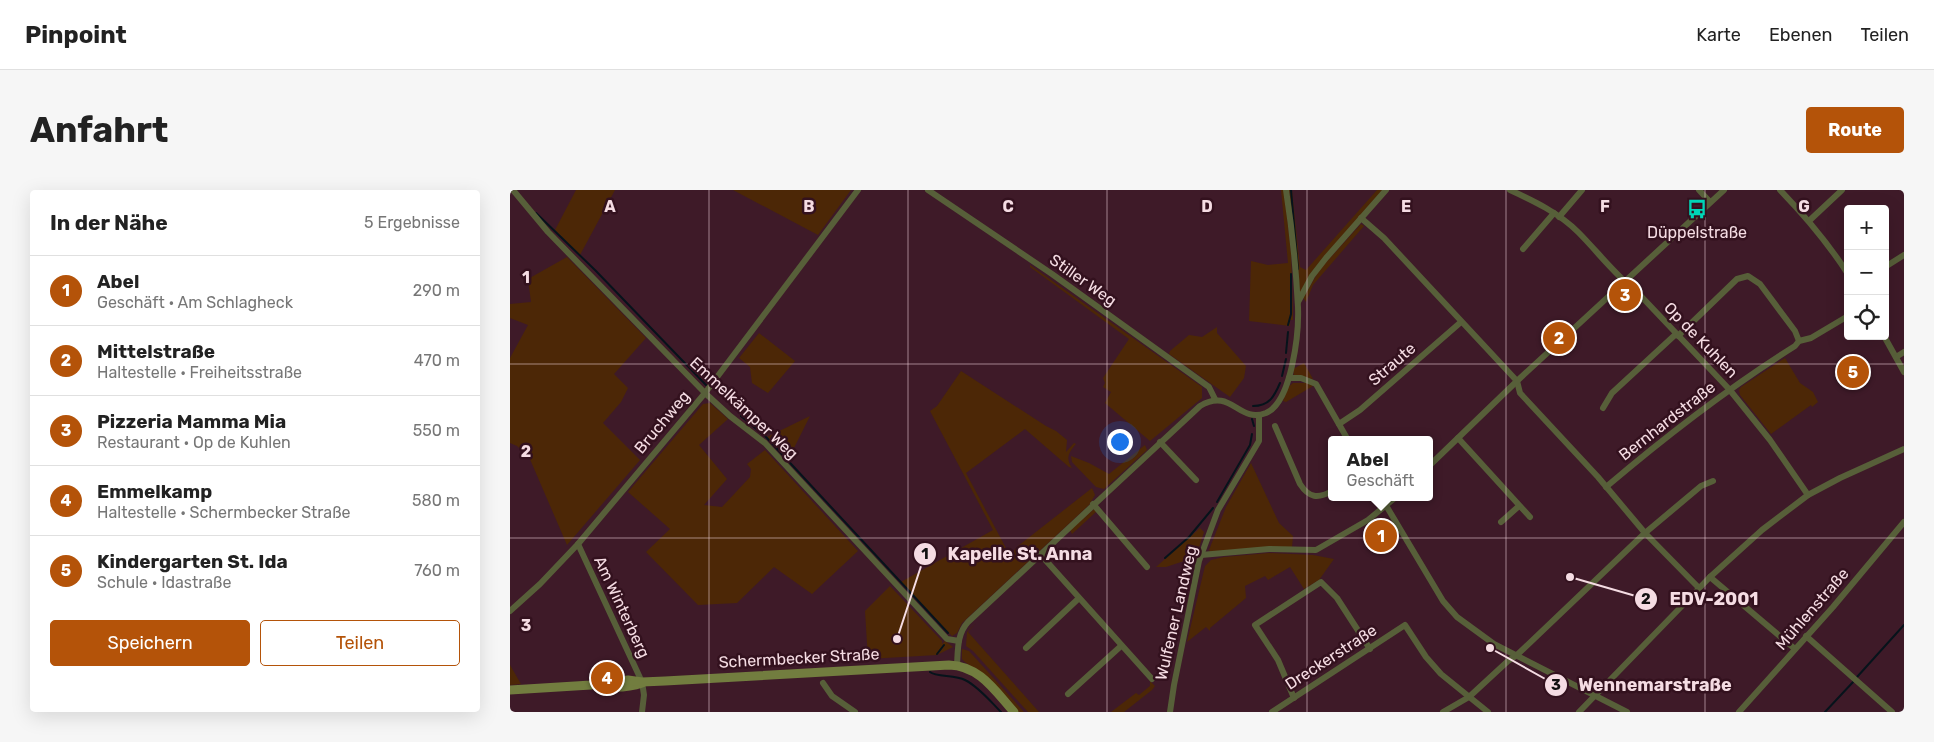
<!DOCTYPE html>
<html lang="de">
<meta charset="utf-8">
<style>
:root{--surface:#fff;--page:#f6f6f6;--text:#222;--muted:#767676;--line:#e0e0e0;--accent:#b45309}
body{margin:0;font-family:Rubik,sans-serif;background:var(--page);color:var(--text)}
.controls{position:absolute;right:15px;top:15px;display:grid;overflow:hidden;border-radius:5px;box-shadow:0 5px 20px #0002}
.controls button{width:45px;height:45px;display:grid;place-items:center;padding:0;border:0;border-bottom:1px solid var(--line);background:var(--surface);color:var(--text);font:25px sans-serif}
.you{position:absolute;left:609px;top:251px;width:18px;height:18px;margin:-12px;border:4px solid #fff;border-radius:50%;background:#1a73e8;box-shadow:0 0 0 8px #1a73e833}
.badge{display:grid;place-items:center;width:32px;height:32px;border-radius:50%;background:var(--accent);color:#fff;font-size:16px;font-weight:700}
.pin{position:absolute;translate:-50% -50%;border:2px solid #fff;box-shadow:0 1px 5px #0006}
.popup{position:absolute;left:818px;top:246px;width:105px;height:65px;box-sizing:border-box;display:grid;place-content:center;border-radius:5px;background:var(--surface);filter:drop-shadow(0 1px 4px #0005);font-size:16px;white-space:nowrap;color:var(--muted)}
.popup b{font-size:19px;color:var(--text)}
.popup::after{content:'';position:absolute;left:50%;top:100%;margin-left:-10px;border:10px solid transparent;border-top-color:var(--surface)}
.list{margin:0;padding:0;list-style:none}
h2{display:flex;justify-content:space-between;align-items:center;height:65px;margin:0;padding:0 20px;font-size:21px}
h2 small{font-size:16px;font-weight:400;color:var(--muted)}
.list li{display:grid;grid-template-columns:32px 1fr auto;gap:15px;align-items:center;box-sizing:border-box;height:70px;padding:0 20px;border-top:1px solid var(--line)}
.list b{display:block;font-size:19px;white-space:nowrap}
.list p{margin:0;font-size:16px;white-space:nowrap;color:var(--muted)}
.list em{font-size:16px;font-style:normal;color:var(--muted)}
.actions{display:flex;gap:10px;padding:15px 20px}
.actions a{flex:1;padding:11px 0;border:1px solid var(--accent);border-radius:5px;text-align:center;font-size:18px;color:var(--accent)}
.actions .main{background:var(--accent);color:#fff}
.icon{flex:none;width:28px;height:28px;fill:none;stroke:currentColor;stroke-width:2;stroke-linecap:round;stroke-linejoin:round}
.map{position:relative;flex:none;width:1394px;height:522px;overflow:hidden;border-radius:5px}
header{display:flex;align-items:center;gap:30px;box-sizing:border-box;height:70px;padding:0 25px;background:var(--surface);border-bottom:1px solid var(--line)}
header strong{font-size:24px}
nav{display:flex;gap:28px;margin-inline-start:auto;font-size:18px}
.intro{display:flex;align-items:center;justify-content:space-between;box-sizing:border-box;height:120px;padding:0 30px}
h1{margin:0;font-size:35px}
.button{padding:12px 22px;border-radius:5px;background:var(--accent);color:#fff;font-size:18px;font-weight:700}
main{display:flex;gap:30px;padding:0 30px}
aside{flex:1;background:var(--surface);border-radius:5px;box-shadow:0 5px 20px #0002}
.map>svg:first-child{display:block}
.green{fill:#4c2706}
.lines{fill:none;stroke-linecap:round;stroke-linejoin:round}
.stream{stroke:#06131b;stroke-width:2}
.minor{stroke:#575f39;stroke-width:6}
.secondary{stroke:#727d3f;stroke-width:9}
.grid{fill:none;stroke:#f5dce3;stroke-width:1;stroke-opacity:0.55}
.labels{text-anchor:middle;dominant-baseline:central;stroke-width:5;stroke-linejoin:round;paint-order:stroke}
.poi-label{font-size:16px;fill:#f5dce3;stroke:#33111e}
.street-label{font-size:16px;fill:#f5dce3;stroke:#33111e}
.grid-label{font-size:16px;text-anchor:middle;font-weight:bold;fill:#f5dce3;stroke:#33111e;stroke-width:5;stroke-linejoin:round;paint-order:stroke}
.leader{fill:none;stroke:#f5dce3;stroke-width:2}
.callout-dot{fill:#f5dce3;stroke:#33111e;stroke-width:2}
.mark-label{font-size:15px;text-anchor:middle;font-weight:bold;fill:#111}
.callout-label{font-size:18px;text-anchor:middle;font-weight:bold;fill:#f5dce3;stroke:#33111e;stroke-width:5;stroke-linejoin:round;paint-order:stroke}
</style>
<header>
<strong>Pinpoint</strong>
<nav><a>Karte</a><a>Ebenen</a><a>Teilen</a></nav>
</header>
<div class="intro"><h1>Anfahrt</h1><a class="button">Route</a></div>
<main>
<aside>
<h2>In der Nähe<small>5 Ergebnisse</small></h2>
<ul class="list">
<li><span class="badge">1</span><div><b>Abel</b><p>Geschäft · Am Schlagheck</p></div><em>290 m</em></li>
<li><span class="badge">2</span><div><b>Mittelstraße</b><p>Haltestelle · Freiheitsstraße</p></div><em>470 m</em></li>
<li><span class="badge">3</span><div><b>Pizzeria Mamma Mia</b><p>Restaurant · Op de Kuhlen</p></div><em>550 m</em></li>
<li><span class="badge">4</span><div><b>Emmelkamp</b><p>Haltestelle · Schermbecker Straße</p></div><em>580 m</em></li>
<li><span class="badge">5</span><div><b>Kindergarten St. Ida</b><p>Schule · Idastraße</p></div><em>760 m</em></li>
</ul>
<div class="actions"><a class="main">Speichern</a><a>Teilen</a></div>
</aside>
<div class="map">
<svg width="1394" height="522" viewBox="0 0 1394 522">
<rect width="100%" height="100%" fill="#3e1a28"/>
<g class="green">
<path d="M66,0H105L70,65L45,40Z"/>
<path d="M223,0H341L308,45Z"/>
<path d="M771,0H774L781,63L783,126V130H780V136L739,131L741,71L758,75L778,73Z"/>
<path d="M779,0H782L790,77L796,80L867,0H874L789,106Z"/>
<path d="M851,34L854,36L809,88L803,95L796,112L793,108L810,79Z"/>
<path d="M57,67L136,148L104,184L118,198L111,212L93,233L130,270L57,355L19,267L7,256L0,253V168L18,135L0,128V114L21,112L18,89Z"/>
<path d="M520,75L692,197V208L640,251L595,213L601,202L593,197L595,193L593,188L619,149L520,77Z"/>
<path d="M707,137V143L736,176L734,188L720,207L659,164L660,161L679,145L692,147Z"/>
<path d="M249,143L285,171L258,203L242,193L240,177L229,168Z"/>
<path d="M1275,168L1290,193L1303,202L1308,212L1302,217L1301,215L1261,244L1230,205L1229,200L1231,197Z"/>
<path d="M794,173L803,189L784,186L783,179Z"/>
<path d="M451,181L536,236L546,241L557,250L556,262L564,253L566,254C559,262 555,268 562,278L559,277L515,239L456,283L497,360V369L508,356L582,298L585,305L579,315L452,433L447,443L442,446L391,392L483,340L420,221L427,216Z"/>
<path d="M783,193H798L803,196L776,212L773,211L778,197Z"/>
<path d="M200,213L218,229L189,255L217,289L194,315L212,317L240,287L241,279L237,274L255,260L348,361L302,404L264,377L227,413L188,415L136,362L160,339L118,302L193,214Z"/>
<path d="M300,226L278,270L257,247Z"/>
<path d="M635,255L637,260L594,299L586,297L562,272L561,266L579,273L599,284Z"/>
<path d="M741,273L769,333L783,346L782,357L702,364L699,360L716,317Z"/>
<path d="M584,319L587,321L562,344L560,340Z"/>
<path d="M690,338L694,342L686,367L656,377H646Z"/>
<path d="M759,363L803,365L824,369L809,390L794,399L780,377L758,390L755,386L735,396L736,408L700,438V441L696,437L677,452L695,376L701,370L714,367Z"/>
<path d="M380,396L432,451V454L435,451L443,457L427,465L358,469L355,421Z"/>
<path d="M466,433L458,442L529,522H518L463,461L456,456L457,442Z"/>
<path d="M452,459L459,461L514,522H508L478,489L455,472L452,469Z"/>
<path d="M0,475L11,494L0,495Z"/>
<path d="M640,491L645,496L642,500L614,522H601L626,503L629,505L640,496Z"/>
</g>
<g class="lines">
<g class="stream">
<path d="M781,0L788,79"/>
<path d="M26,23L85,80L196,195"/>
<path d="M778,135L781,124V84"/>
<path d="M776,163L778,142"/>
<path d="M772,186L776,169"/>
<path d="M743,216C759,216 764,207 770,193"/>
<path d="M231,226L257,248L438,443"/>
<path d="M742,229L744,236"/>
<path d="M707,312L740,255L742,244"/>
<path d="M655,368L679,347L703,318"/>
<path d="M427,464L434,455"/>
<path d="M420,482C426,487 445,485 455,490C469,497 480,511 491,522"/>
<path d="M1347,487L1394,435"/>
<path d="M1315,522L1344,491"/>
</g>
<g class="minor">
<path d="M3,0L38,42L195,203L220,226L255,253L437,449L449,451"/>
<path d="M418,0L542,84L699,197L705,209"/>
<path d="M1000,0C1024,11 1049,23 1068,42C1088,62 1105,85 1128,103L1219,199L1260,250L1298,305"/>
<path d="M1189,0L1200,12"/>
<path d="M1270,0C1296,27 1318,53 1338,84"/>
<path d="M1049,27L1072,0"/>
<path d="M851,28L874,48L1007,191L1010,203L1088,287L1135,343L1189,398"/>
<path d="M1300,30L1332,0"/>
<path d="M1013,59L1044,23"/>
<path d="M1375,77L1394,65"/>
<path d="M788,112L802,86L816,68L876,0"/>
<path d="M1168,146L1227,89L1238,86L1250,94L1285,141L1289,151"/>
<path d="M1374,146L1394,182"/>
<path d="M1386,167L1394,162"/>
<path d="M779,188H791L806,194L838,250"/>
<path d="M1093,218L1102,203L1166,144"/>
<path d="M829,234L850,220L951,132"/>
<path d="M765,236L790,294C799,308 808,309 822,301"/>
<path d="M948,248L1020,327"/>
<path d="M650,252L686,290"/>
<path d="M920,275L1007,191L1214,0"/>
<path d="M1096,297C1156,246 1218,198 1285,156L1289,151L1301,148L1338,126"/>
<path d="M871,307L933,411L947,427L984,454L1117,522"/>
<path d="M583,314L637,377"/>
<path d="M991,332L1009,316"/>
<path d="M68,354L132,492L134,505L132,522"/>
<path d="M530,364L642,489"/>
<path d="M691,365L759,359L806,360L858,330L886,307"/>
<path d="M1200,387L1285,459"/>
<path d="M0,421L30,394L68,354L195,203L348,0"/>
<path d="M1296,446L1382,522"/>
<path d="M516,458L568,409"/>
<path d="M447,475C448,459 447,444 458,432L690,216C722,197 728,234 756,223C782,212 789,142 788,117C786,79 782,38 776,0"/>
<path d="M313,493L322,506L345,522"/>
<path d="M558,504L611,456"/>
<path d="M784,508L768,470L745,435L811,392L827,408L860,459"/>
<path d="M660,522L664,495L689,371L708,320L749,251V225"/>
<path d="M762,522L895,435L916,467L931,484L978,522"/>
<path d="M933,522L959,507L998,471L1007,465L1135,343L1191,296L1203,291"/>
<path d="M1069,522L1200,387L1252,340L1298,305L1330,288L1394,259"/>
<path d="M1229,522L1323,417L1394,332"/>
</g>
<g class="secondary">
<path d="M88,496C103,498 118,498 132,493"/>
<path d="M0,500L81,495L118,490L132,492L155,491L439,475C470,476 485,501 504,522"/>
</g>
</g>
<path class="grid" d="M199,0V522M398,0V522M597,0V522M797,0V522M996,0V522M1195,0V522M0,174H1394M0,348H1394"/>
<defs>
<symbol id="bus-bare" viewBox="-9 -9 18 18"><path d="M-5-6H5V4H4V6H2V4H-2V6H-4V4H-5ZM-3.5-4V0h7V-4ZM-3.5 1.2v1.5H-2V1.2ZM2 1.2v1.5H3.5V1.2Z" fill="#00d5b7" stroke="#33111e" stroke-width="2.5" paint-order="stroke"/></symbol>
</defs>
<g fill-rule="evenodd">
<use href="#bus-bare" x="1173" y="5" width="28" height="28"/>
</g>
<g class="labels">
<g class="poi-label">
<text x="1187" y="42">Düppelstraße</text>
</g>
<g class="street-label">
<text transform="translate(573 90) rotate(35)">Stiller Weg</text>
<text transform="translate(1191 150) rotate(46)">Op de Kuhlen</text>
<text transform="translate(882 174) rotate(-41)">Straute</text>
<text transform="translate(234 218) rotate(43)">Emmelkämper Weg</text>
<text transform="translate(1157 231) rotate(-38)">Bernhardstraße</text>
<text transform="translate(152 232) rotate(-50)">Bruchweg</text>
<text transform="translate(112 417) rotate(65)">Am Winterberg</text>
<text transform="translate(1302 419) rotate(-49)">Mühlenstraße</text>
<text transform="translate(666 423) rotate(-77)">Wulfener Landweg</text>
<text transform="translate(821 467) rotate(-33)">Dreckerstraße</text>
<text transform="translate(289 468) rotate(-3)">Schermbecker Straße</text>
</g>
</g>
<g class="grid-label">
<text x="100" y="22">A</text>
<text x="299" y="22">B</text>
<text x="498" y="22">C</text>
<text x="697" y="22">D</text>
<text x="896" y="22">E</text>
<text x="1095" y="22">F</text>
<text x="1294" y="22">G</text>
<text x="16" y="93">1</text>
<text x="16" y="267">2</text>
<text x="16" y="441">3</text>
</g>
<path class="leader" d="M387 449L415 364M1060 387L1136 409M980 458L1046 495"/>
<g class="callout-dot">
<circle cx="387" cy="449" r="5"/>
<circle cx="1060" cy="387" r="5"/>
<circle cx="980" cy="458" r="5"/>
<circle cx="415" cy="364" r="12"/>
<circle cx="1136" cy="409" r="12"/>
<circle cx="1046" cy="495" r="12"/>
</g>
<g class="mark-label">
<text x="415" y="369">1</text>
<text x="1136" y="414">2</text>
<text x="1046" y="500">3</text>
</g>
<g class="callout-label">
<text x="510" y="370">Kapelle St. Anna</text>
<text x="1204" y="415">EDV-2001</text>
<text x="1145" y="501">Wennemarstraße</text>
</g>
</svg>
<div class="controls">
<button>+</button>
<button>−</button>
<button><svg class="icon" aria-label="locate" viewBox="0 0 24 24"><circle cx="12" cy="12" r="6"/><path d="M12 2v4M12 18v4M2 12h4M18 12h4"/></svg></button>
</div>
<div class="you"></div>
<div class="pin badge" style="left:871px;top:346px">1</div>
<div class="popup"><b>Abel</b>Geschäft</div>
<div class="pin badge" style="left:1049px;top:148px">2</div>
<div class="pin badge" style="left:1115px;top:105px">3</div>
<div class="pin badge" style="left:97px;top:488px">4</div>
<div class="pin badge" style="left:1343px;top:182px">5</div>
</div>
</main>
